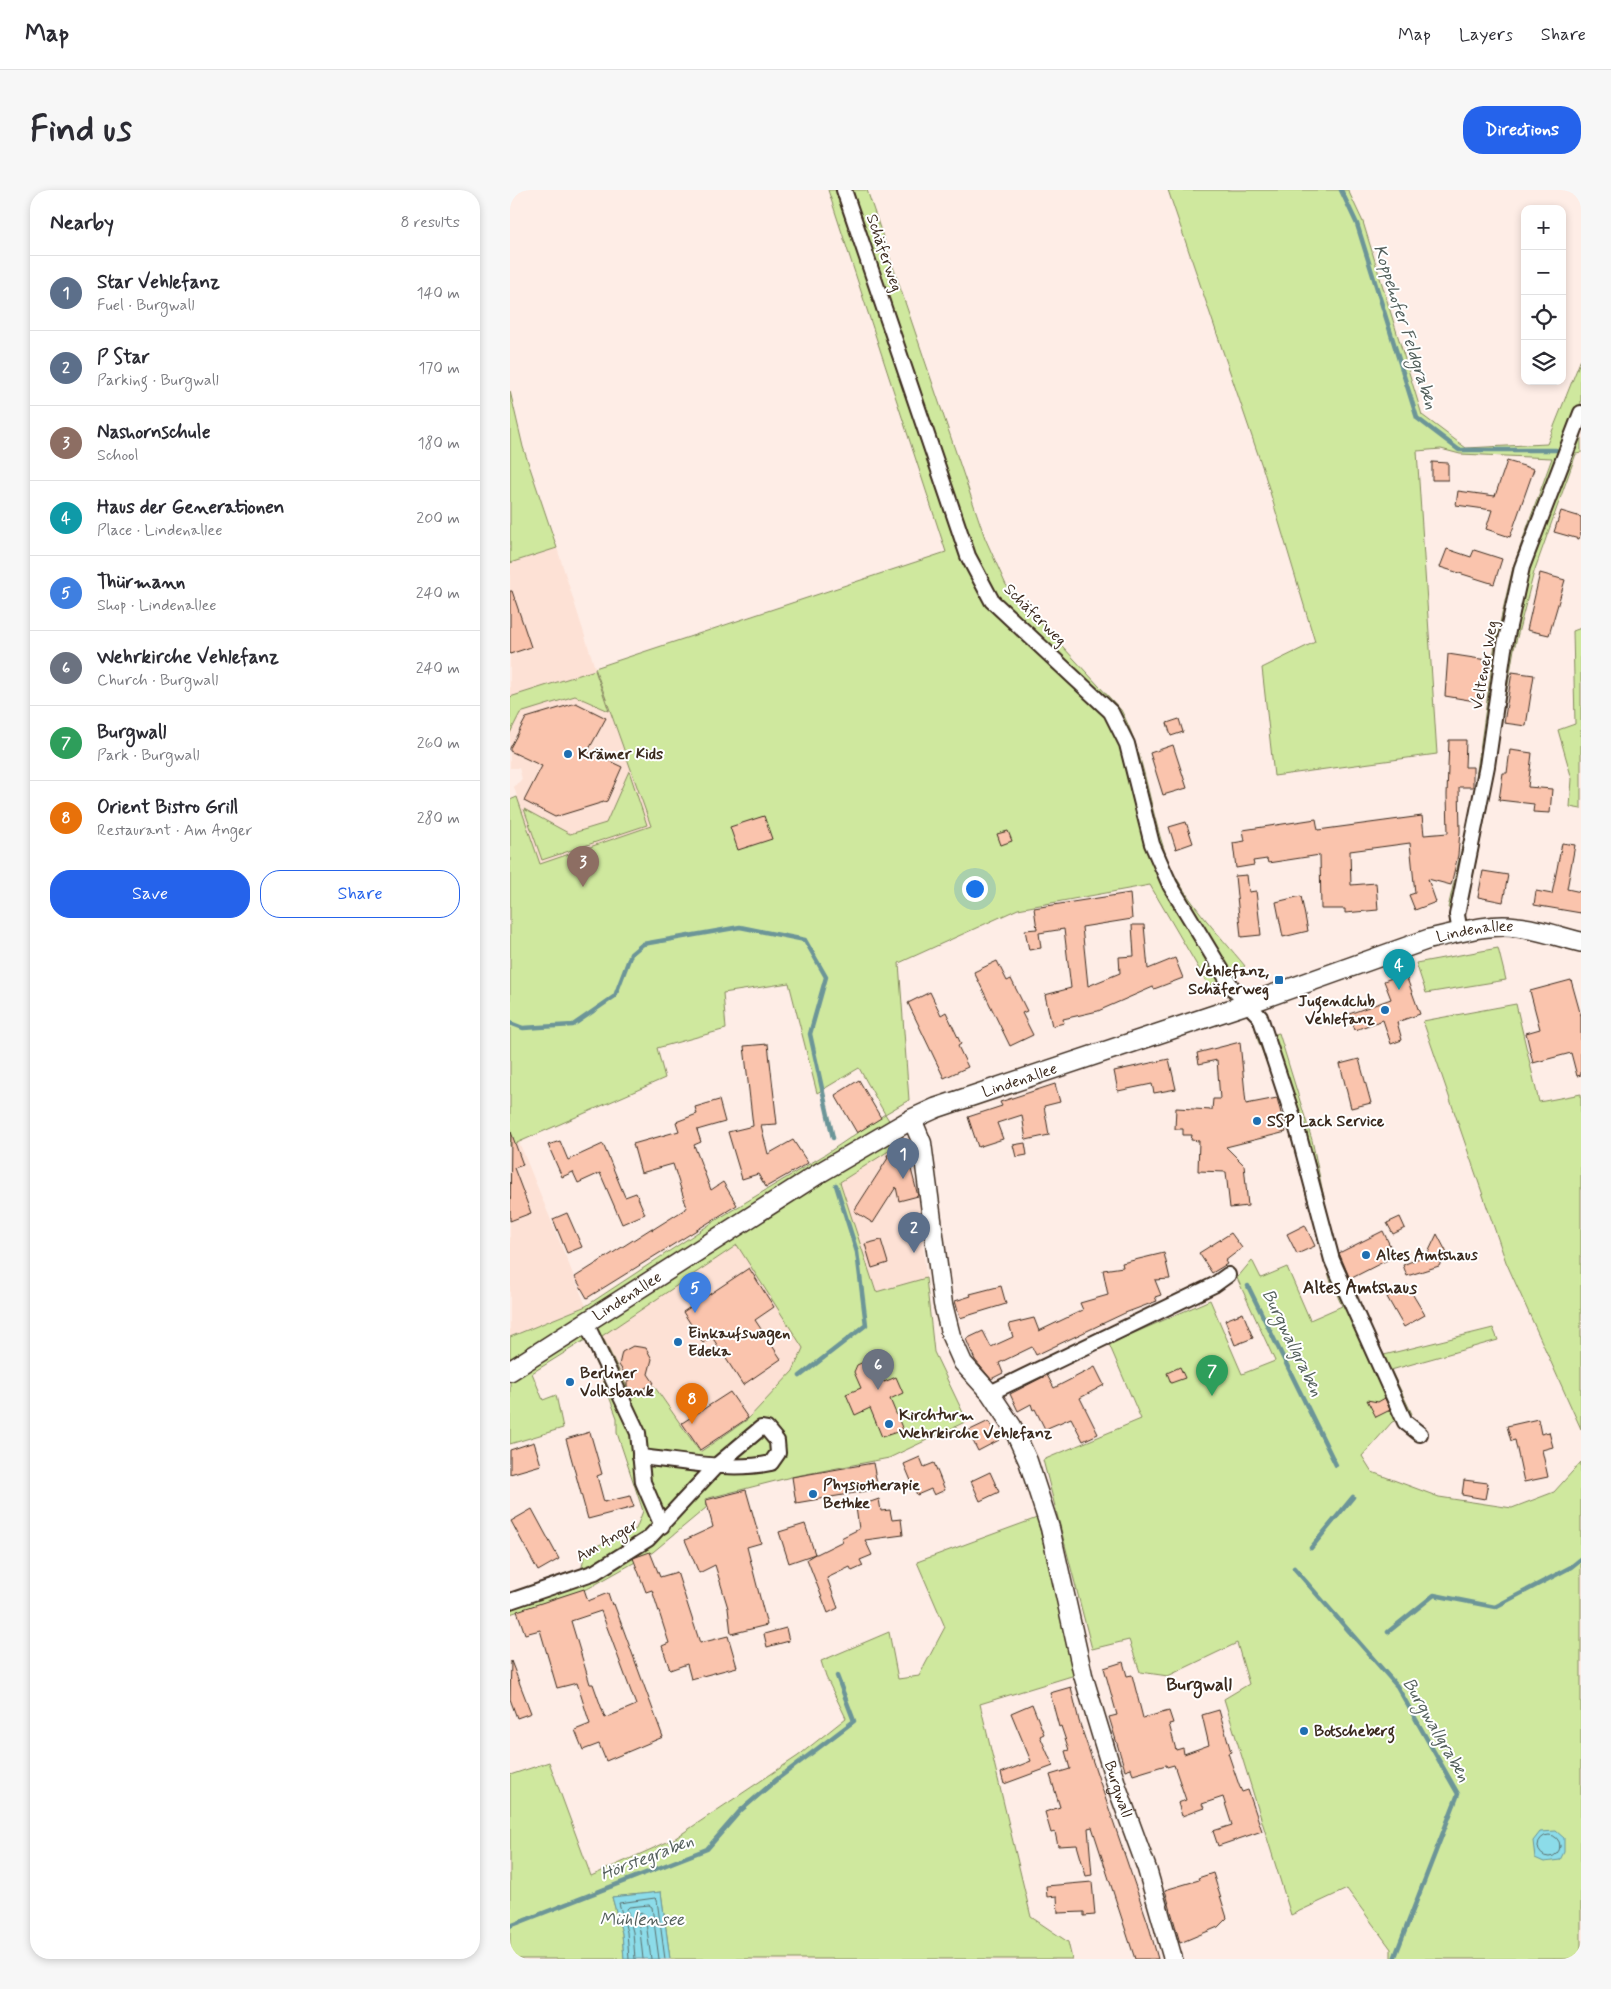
<!DOCTYPE html>
<meta charset="utf-8">
<style>
:root{--surface:#fff;--page:#f7f7f7;--text:#2b2b33;--muted:#7c7c81;--line:#e1e1e2;--accent:#2563eb}
body{margin:0;font-family:Mynerve,sans-serif;background:var(--page);color:var(--text)}
.controls{position:absolute;right:15px;top:15px;display:grid;overflow:hidden;border-radius:10px;box-shadow:0 2px 8px #0003}
.controls button{width:45px;height:45px;display:grid;place-items:center;padding:0;border:0;border-bottom:1px solid var(--line);background:var(--surface);color:var(--text);font:25px sans-serif}
.you{position:absolute;left:464px;top:698px;width:18px;height:18px;margin:-12px;border:4px solid #fff;border-radius:50%;background:#1a73e8;box-shadow:0 0 0 8px #1a73e833}
.badge{display:grid;place-items:center;width:32px;height:32px;border-radius:50%;background:var(--accent);color:#fff;font-size:16px;font-weight:700}
.pin{position:absolute;translate:-50% -41px;filter:drop-shadow(0 1px 2px #0008)}
.pin::after{content:'';position:absolute;top:26px;width:18px;height:15px;background:inherit;clip-path:polygon(0 0,100% 0,50% 100%)}
.list{margin:0;padding:0;list-style:none}
h2{display:flex;justify-content:space-between;align-items:center;height:65px;margin:0;padding:0 20px;font-size:21px}
h2 small{font-size:16px;font-weight:400;color:var(--muted)}
.list li{display:grid;grid-template-columns:32px 1fr auto;gap:15px;align-items:center;box-sizing:border-box;height:75px;padding:0 20px;border-top:1px solid var(--line)}
.list b{display:block;font-size:19px;white-space:nowrap}
.list p{margin:0;font-size:16px;white-space:nowrap;color:var(--muted)}
.list em{font-size:16px;font-style:normal;color:var(--muted)}
.actions{display:flex;gap:10px;padding:15px 20px}
.actions a{flex:1;padding:11px 0;border:1px solid var(--accent);border-radius:20px;text-align:center;font-size:18px;color:var(--accent)}
.actions .main{background:var(--accent);color:#fff}
.icon{flex:none;width:28px;height:28px;fill:none;stroke:currentColor;stroke-width:2;stroke-linecap:round;stroke-linejoin:round}
.map{position:relative;flex:none;width:1071px;height:1769px;overflow:hidden;border-radius:20px}
header{display:flex;align-items:center;gap:30px;box-sizing:border-box;height:70px;padding:0 25px;background:var(--surface);border-bottom:1px solid var(--line)}
header strong{font-size:24px}
nav{display:flex;gap:28px;margin-inline-start:auto;font-size:18px}
.intro{display:flex;align-items:center;justify-content:space-between;box-sizing:border-box;height:120px;padding:0 30px}
h1{margin:0;font-size:35px}
.button{padding:12px 22px;border-radius:20px;background:var(--accent);color:#fff;font-size:18px;font-weight:700}
main{display:flex;gap:30px;padding:0 30px}
aside{flex:1;background:var(--surface);border-radius:20px;box-shadow:0 2px 8px #0003}
.map>svg:first-child{display:block}
.built{fill:#fde1d5}
.green{fill:#cfe89e;stroke:#85895e;fill-rule:evenodd}
.water{fill:#8cdce9;stroke:#6c9598}
.lines{fill:none;stroke-linecap:round;stroke-linejoin:round}
.shore{stroke:#5b716f;stroke-width:1}
.stream{stroke:#6c9598;stroke-width:4.5}
.building{fill:#fac4ad;stroke:#3b2a1e;fill-rule:evenodd}
.minor-casing{stroke:#3b2a1e;stroke-width:18}
.tertiary-casing{stroke:#3b2a1e;stroke-width:21}
.secondary-casing{stroke:#3b2a1e;stroke-width:22}
.minor{stroke:#fff;stroke-width:14}
.tertiary{stroke:#fff;stroke-width:18}
.secondary{stroke:#fff;stroke-width:19}
.poi-dot{fill:#1f6fb2;stroke:#fff;stroke-width:2}
.labels{text-anchor:middle;dominant-baseline:central;stroke-width:4;stroke-linejoin:round;paint-order:stroke}
.street-label{font-size:16px;fill:#3b2a1e;stroke:#fff}
.poi-label{font-size:16px;font-weight:bold;fill:#3b2a1e;stroke:#fff;text-anchor:start}
.water-label{font-size:18px;font-style:italic;fill:#535f5b;stroke:#fff}
.neighbourhood-label{font-size:18px;font-weight:bold;fill:#3b2a1e;stroke:#fff}
</style>
<header>
<strong>Map</strong>
<nav><a>Map</a><a>Layers</a><a>Share</a></nav>
</header>
<div class="intro"><h1>Find us</h1><a class="button">Directions</a></div>
<main>
<aside>
<h2>Nearby<small>8 results</small></h2>
<ul class="list">
<li><span class="badge" style="background:#5c6f8a">1</span><div><b>Star Vehlefanz</b><p>Fuel · Burgwall</p></div><em>140 m</em></li>
<li><span class="badge" style="background:#5c6f8a">2</span><div><b>P Star</b><p>Parking · Burgwall</p></div><em>170 m</em></li>
<li><span class="badge" style="background:#8d6e63">3</span><div><b>Nashornschule</b><p>School</p></div><em>180 m</em></li>
<li><span class="badge" style="background:#0f9aa8">4</span><div><b>Haus der Generationen</b><p>Place · Lindenallee</p></div><em>200 m</em></li>
<li><span class="badge" style="background:#3f7fe0">5</span><div><b>Thürmann</b><p>Shop · Lindenallee</p></div><em>240 m</em></li>
<li><span class="badge" style="background:#6b7280">6</span><div><b>Wehrkirche Vehlefanz</b><p>Church · Burgwall</p></div><em>240 m</em></li>
<li><span class="badge" style="background:#2e9e5b">7</span><div><b>Burgwall</b><p>Park · Burgwall</p></div><em>260 m</em></li>
<li><span class="badge" style="background:#e8710a">8</span><div><b>Orient Bistro Grill</b><p>Restaurant · Am Anger</p></div><em>280 m</em></li>
</ul>
<div class="actions"><a class="main">Save</a><a>Share</a></div>
</aside>
<div class="map">
<svg width="1071" height="1769" viewBox="0 0 1071 1769">
<rect width="100%" height="100%" fill="#feede6"/>
<filter id="ink" filterUnits="userSpaceOnUse"><feTurbulence type="fractalNoise" baseFrequency=".02" numOctaves="2"/><feDisplacementMap in="SourceGraphic" scale="10" xChannelSelector="R" yChannelSelector="G"/><feConvolveMatrix kernelMatrix="1 2 1 2 8 2 1 2 1" color-interpolation-filters="sRGB"/></filter>
<g filter="url(#ink)">
<g class="built">
<path d="M47,358L85,478L146,651L0,791V610L7,607L4,597L12,589L9,578H0V373Z"/>
<path d="M9,952L76,1116L0,1147V956Z"/>
<path d="M395,956L409,1006L416,1088L366,1102L329,991L377,962Z"/>
<path d="M227,1055L294,1158L283,1181L238,1229L190,1262L144,1196L122,1208L91,1146Z"/>
</g>
<g class="green">
<path d="M318,0H357L475,348L496,395L611,520C635,565 639,617 656,665C670,705 708,743 735,776L699,796L640,695L508,719L389,773L399,910L375,924L395,956L377,962L330,992L366,1102L416,1088L424,1162L457,1231L379,1268L281,1287L195,1309L197,1317L143,1362L79,1398L0,1424V1405L71,1382L75,1361L126,1339L133,1321L107,1243V1228L92,1187L75,1150L22,1183L33,1210L46,1205L53,1238L0,1254V1147L76,1116L211,1027L316,964L375,924L349,878L307,903L279,793L213,803L216,839L147,858L155,888L0,956V610L7,607L30,674L141,636L85,478L436,362ZM227,1055L293,1158L283,1181L238,1229L190,1262L144,1196L122,1207L92,1146Z"/>
<path d="M658,0H838L853,32L912,225L956,258L1037,254L1071,169V263L1066,264L1024,382L1004,459L977,617L956,721L938,718L963,609L985,454L1003,377L1042,268L950,264L931,259L907,261L927,564L764,586L752,478L805,452L754,282Z"/>
<path d="M0,201L13,257L47,358L0,373Z"/>
<path d="M1071,438V619L1060,617L1062,589L1048,540L1065,534L1063,441Z"/>
<path d="M85,480L99,521L65,506L10,523L0,543V507Z"/>
<path d="M119,581L137,635L32,670L14,619L60,644L96,633Z"/>
<path d="M988,758L996,790L916,803L906,773Z"/>
<path d="M1006,814L1029,912L1071,904V1239L996,1072L913,831Z"/>
<path d="M769,843L802,950L826,1065L874,1165L983,1138L988,1150L881,1180L902,1224L882,1232L852,1266L862,1282L929,1307L1002,1318L1044,1302L1071,1272V1769H881V1759L837,1699L781,1725L714,1509L739,1494L727,1453L658,1486L630,1482L619,1450L582,1459L533,1270L631,1229L599,1154L700,1110L732,1184L765,1171L727,1088L742,1070L751,1088L777,1077L800,1130L832,1116L820,1089L770,907L747,848Z"/>
<path d="M527,1328L565,1485L470,1514L521,1727L558,1752L562,1769H160L151,1702L102,1707L112,1743L114,1769H0V1585L39,1572L81,1686L164,1649L288,1566L336,1528L316,1487L311,1471L379,1442L388,1489L409,1486L435,1437L407,1372Z"/>
</g>
<g class="water">
<path d="M1046,1641L1054,1648V1662L1050,1670L1034,1672L1025,1668L1023,1651L1030,1642Z"/>
<path d="M151,1702L160,1769H114L112,1743L102,1707Z"/>
</g>
<g class="lines">
<g class="shore">
<circle cx="1039" cy="1656" r="11"/>
<path d="M119,1769L117,1742L109,1713L145,1708L147,1710L155,1769"/>
<path d="M125,1769L123,1742L117,1719L119,1717L139,1715L142,1717L149,1769"/>
<path d="M133,1769L130,1741L127,1726L128,1724L133,1723L135,1725L141,1769"/>
</g>
<g class="stream">
<path d="M831,0L847,34L907,228L949,260H1046"/>
<path d="M0,833L13,838L63,835L105,806L121,764L133,754L230,737L295,750L316,787L300,844L323,948"/>
<path d="M738,1096L826,1275"/>
<path d="M290,1186L356,1135L347,1062L326,995"/>
<path d="M801,1358L843,1307"/>
<path d="M784,1378L887,1496L948,1604L884,1769"/>
<path d="M878,1442L924,1405L985,1417L1061,1377L1071,1369"/>
<path d="M0,1736L197,1659L230,1621L266,1590L344,1531L327,1486"/>
</g>
</g>
<g class="building">
<path d="M997,271L1024,279L1000,347L976,339L982,320L946,315L948,301L985,306Z"/>
<path d="M922,272L938,273V290H922Z"/>
<path d="M1051,321L1071,327V342L1069,349L1044,342Z"/>
<path d="M937,359L961,367L964,360L992,369L984,394L930,377Z"/>
<path d="M1030,383L1055,390L1039,445L1017,440Z"/>
<path d="M0,401H2L21,457L0,464Z"/>
<path d="M938,464L977,470L971,512L935,506Z"/>
<path d="M1002,482L1024,485L1016,536L994,533Z"/>
<path d="M66,513L96,528L78,561L112,577L97,611L45,627L14,611L32,576L0,561V558L16,528Z"/>
<path d="M669,529L673,542L661,546L657,533Z"/>
<path d="M939,550H956L955,577H963V597H949L950,641L948,665L941,695L918,689L926,712L905,720L899,705L905,703L900,653L840,661L841,695L866,693L868,720L835,723V719H811L810,665L758,673L757,669L743,671L744,675L726,678L723,653L735,651L733,640L806,629L808,640L912,626L914,645L938,643L937,605Z"/>
<path d="M663,555L677,598L653,605L640,563Z"/>
<path d="M1000,560L1022,563L1018,597L1042,599L1040,623L1023,622L1024,614L989,610L993,583H997Z"/>
<path d="M254,626L262,649L228,660L220,637Z"/>
<path d="M676,632L683,653L666,659L659,637Z"/>
<path d="M498,641L502,651L491,655L487,644Z"/>
<path d="M1052,653L1065,655L1057,699L1071,702V723L1024,715L1026,701L1042,704Z"/>
<path d="M973,681L998,685L993,712L968,707Z"/>
<path d="M737,685L739,702L746,701L751,745L731,747L725,686Z"/>
<path d="M620,703L622,729L572,737L578,796L610,783L609,767L624,766L622,735H634L638,779L665,768L673,788L644,799L643,797L588,821L553,829L554,833L542,836L535,805L561,798L554,739L529,743L531,758L519,760L515,740L527,739L524,718Z"/>
<path d="M791,706L798,741L773,747L766,712Z"/>
<path d="M487,771L497,791L501,789L517,821L512,823L523,845L500,856L464,782Z"/>
<path d="M895,783L910,824L887,832L892,850L881,854L873,830L845,840L839,824L881,809L874,791Z"/>
<path d="M1061,790L1071,826V885L1067,886L1061,863L1023,873L1016,843L1030,839L1020,801Z"/>
<path d="M420,802L431,825L436,822L451,854L448,856L458,877L434,888L398,813Z"/>
<path d="M730,852L736,914L767,908L776,942L716,957L734,975L738,1016L720,1018L716,982L688,981L689,951L681,950L682,945H673V939H665L666,918L702,920L703,909H710L707,870L689,874L687,863Z"/>
<path d="M258,854L267,934L251,935L258,964L283,950L298,973L256,997L248,984L232,989L218,942L243,936L234,856Z"/>
<path d="M659,869L666,899L644,903L642,894L608,901L604,881Z"/>
<path d="M849,869L861,913L841,918L830,874Z"/>
<path d="M349,890L371,928L347,943L325,905Z"/>
<path d="M545,894L550,912L534,916L539,945L516,950L512,925L487,933L493,949L468,957L458,927L492,916L490,912Z"/>
<path d="M209,910L215,932L187,940L191,952L184,955L201,1000L213,992L227,1015L77,1108L65,1087L142,1038V1040L177,1018L163,974L131,983L123,954L169,941L166,932L187,924L185,917Z"/>
<path d="M1,942L13,975L4,978L21,1023L0,1031Z"/>
<path d="M50,951L58,970L93,954L115,1007L126,1003L135,1024L112,1034L90,983L68,993L63,982L52,987L38,955Z"/>
<path d="M515,953L517,965L506,967L503,955Z"/>
<path d="M396,960L408,1006L389,1011L386,997L363,1033L344,1021L378,968L377,965Z"/>
<path d="M57,1023L72,1057L57,1063L43,1029Z"/>
<path d="M890,1027L895,1038L883,1044L877,1033Z"/>
<path d="M795,1035L805,1056L787,1064L777,1044Z"/>
<path d="M873,1041L885,1066L840,1089L829,1063Z"/>
<path d="M721,1043L732,1058L715,1071L717,1074L702,1083L689,1063Z"/>
<path d="M927,1044L938,1065L934,1066L929,1076L897,1086L893,1075L917,1065Z"/>
<path d="M371,1050L378,1073L362,1078L355,1054Z"/>
<path d="M654,1063L660,1089L645,1090L651,1105L645,1107L647,1111L615,1123L526,1165L522,1157L489,1173L493,1183L481,1189L465,1170L456,1149L473,1141L481,1157L503,1147L499,1134L524,1128L529,1141L573,1120L570,1113L598,1105L593,1080L613,1077L612,1073Z"/>
<path d="M239,1078L264,1117L245,1130L271,1169L233,1195L202,1147L193,1153L173,1122Z"/>
<path d="M897,1095L915,1125L894,1137L877,1107Z"/>
<path d="M491,1096L496,1114L450,1128L445,1111L461,1106L460,1104Z"/>
<path d="M733,1123L743,1148L725,1155L715,1130Z"/>
<path d="M123,1156L136,1158L142,1169L138,1184L144,1193L122,1205L117,1196V1192L119,1190L109,1175L112,1162Z"/>
<path d="M358,1170L365,1172L374,1192L386,1187L393,1203L380,1209L393,1240L372,1247L360,1218L345,1225L336,1204L351,1198L344,1182L347,1175Z"/>
<path d="M585,1177L594,1195L570,1208L588,1244L573,1251L561,1228L535,1239L525,1219L523,1220L521,1214L508,1221L500,1204L537,1185L544,1198Z"/>
<path d="M670,1177L675,1188L661,1193L657,1183Z"/>
<path d="M220,1202L238,1228L190,1260L172,1233Z"/>
<path d="M875,1208L880,1220L866,1227L857,1210L868,1212Z"/>
<path d="M1028,1229L1031,1244L1039,1242L1043,1257L1032,1260L1038,1287L1014,1292L1005,1250L1001,1251L997,1236Z"/>
<path d="M479,1231L489,1250L468,1261L458,1241Z"/>
<path d="M80,1242L92,1284L87,1286L94,1312L120,1306L124,1317L78,1329L56,1249Z"/>
<path d="M24,1252L31,1275L0,1284V1260Z"/>
<path d="M410,1267L414,1277L424,1273L435,1300L424,1305L421,1299L407,1305L394,1274Z"/>
<path d="M363,1273L368,1299L286,1313L282,1287Z"/>
<path d="M480,1282L489,1302L470,1311L461,1291Z"/>
<path d="M954,1290L978,1293L975,1309L952,1305Z"/>
<path d="M236,1300L251,1353L237,1357L257,1435L221,1444L218,1418L205,1375L189,1383L175,1350L203,1337L196,1310Z"/>
<path d="M369,1309L371,1321L380,1320L382,1330L391,1329L393,1345L355,1350L362,1365L350,1370L353,1376L342,1381L340,1377L317,1388L328,1418L318,1423L297,1369L305,1364L279,1373L269,1342L295,1334L305,1364H307L333,1351L331,1348L349,1339L346,1317Z"/>
<path d="M22,1319L49,1369L28,1381L1,1331Z"/>
<path d="M140,1362L150,1387L167,1382L190,1453L218,1446L227,1477L181,1489L177,1474L160,1480L152,1456L159,1453L142,1400L136,1402L123,1368Z"/>
<path d="M74,1399L78,1411L98,1403L102,1415L104,1414L153,1547L96,1571L89,1554L73,1560L65,1540L80,1534L67,1493L47,1498L30,1440L15,1444L7,1421ZM91,1421L126,1515L95,1528L83,1494H80L61,1431Z"/>
<path d="M276,1438L279,1451L257,1457L254,1444Z"/>
<path d="M1,1471L21,1523L7,1528L0,1509Z"/>
<path d="M613,1472L617,1486L622,1485L633,1528L659,1521L663,1533L659,1534L666,1560L673,1558L674,1564L699,1555L692,1525L709,1520L721,1562L718,1563L729,1595L732,1602L738,1600L752,1641L708,1656L703,1641L722,1635L713,1607L692,1614L694,1618L672,1626L668,1613L676,1610L664,1575L657,1577L656,1575L623,1585L621,1578L615,1580L599,1527L607,1525L594,1478Z"/>
<path d="M561,1497L569,1531L638,1733L648,1769H625L582,1637L578,1638L582,1685L576,1686L567,1655L548,1656L545,1642L541,1643L535,1622L550,1617L540,1585L560,1579L555,1561L559,1560L551,1536L549,1537L540,1503Z"/>
<path d="M522,1514L534,1544L530,1546L543,1576L494,1594L491,1583L521,1571L501,1523Z"/>
<path d="M703,1683L717,1728L708,1737L670,1753L655,1700L689,1690L688,1688Z"/>
<path d="M582,1692L585,1725L574,1726V1722L548,1723L547,1706L537,1707L536,1696Z"/>
</g>
<g class="lines">
<defs>
<g id="minor">
<path d="M334,0L458,366L482,411L601,522L617,554L642,654L660,695L723,799L750,827L788,942L822,1070L895,1232L910,1244"/>
<path d="M950,742L947,725L977,576L994,459L1012,377L1071,223"/>
<path d="M76,1133L128,1243L133,1292L152,1336"/>
<path d="M480,1203L704,1095L718,1085"/>
<path d="M0,1411L85,1382L138,1349L207,1275L251,1238L257,1239L267,1251L268,1263L261,1273C220,1282 172,1271 130,1267"/>
</g>
<g id="tertiary">
<path id="s1" d="M402,929L412,953L433,1114L441,1146L453,1173L480,1203L502,1236L518,1271L540,1338L573,1485L607,1597L637,1679L663,1769"/>
</g>
<g id="secondary">
<path id="s2" d="M0,1181L311,982L402,929L426,918L737,814L919,749C947,743 978,733 1007,737C1028,739 1050,747 1071,752"/>
</g>
</defs>
<use href="#minor" class="minor-casing"/>
<use href="#tertiary" class="tertiary-casing"/>
<use href="#secondary" class="secondary-casing"/>
<use href="#minor" class="minor"/>
<use href="#tertiary" class="tertiary"/>
<use href="#secondary" class="secondary"/>
</g>
</g>
<g class="poi-dot">
<circle cx="58" cy="564" r="5"/>
<rect x="764" y="785" width="10" height="10" rx="2.5"/>
<circle cx="875" cy="820" r="5"/>
<circle cx="747" cy="931" r="5"/>
<circle cx="856" cy="1065" r="5"/>
<circle cx="168" cy="1152" r="5"/>
<circle cx="60" cy="1192" r="5"/>
<circle cx="379" cy="1234" r="5"/>
<circle cx="303" cy="1304" r="5"/>
<circle cx="794" cy="1541" r="5"/>
</g>
<g class="labels">
<g class="street-label">
<text transform="translate(374 63) rotate(71)">Schäferweg</text>
<text transform="translate(525 425) rotate(45)">Schäferweg</text>
<text transform="translate(975 475) rotate(-80)">Veltener Weg</text>
<text stroke="none"><textPath href="#s2" startOffset="1069">Lindenallee</textPath></text>
<text stroke="none"><textPath href="#s2" startOffset="589">Lindenallee</textPath></text>
<text stroke="none"><textPath href="#s2" startOffset="139">Lindenallee</textPath></text>
<text transform="translate(97 1351) rotate(-30)">Am Anger</text>
<text stroke="none"><textPath href="#s1" startOffset="710">Burgwall</textPath></text>
</g>
<g class="poi-label">
<text x="68" y="564">Krämer Kids</text>
<text x="759" y="781" text-anchor="end">Vehlefanz,<tspan x="759" dy="18">Schäferweg</tspan></text>
<text x="865" y="811" text-anchor="end">Jugendclub<tspan x="865" dy="18">Vehlefanz</tspan></text>
<text x="757" y="931">SSP Lack Service</text>
<text x="866" y="1065">Altes Amtshaus</text>
<text x="178" y="1143">Einkaufswagen<tspan x="178" dy="18">Edeka</tspan></text>
<text x="70" y="1183">Berliner<tspan x="70" dy="18">Volksbank</tspan></text>
<text x="389" y="1225">Kirchturm<tspan x="389" dy="18">Wehrkirche Vehlefanz</tspan></text>
<text x="313" y="1295">Physiotherapie<tspan x="313" dy="18">Bethke</tspan></text>
<text x="804" y="1541">Botscheberg</text>
</g>
<g class="water-label">
<text transform="translate(895 137) rotate(72)">Koppehofer Feldgraben</text>
<text transform="translate(782 1153) rotate(64)">Burgwallgraben</text>
<text transform="translate(926 1540) rotate(60)">Burgwallgraben</text>
<text transform="translate(137 1668) rotate(-21)">Hörstegraben</text>
<text x="132" y="1730">Mühlensee</text>
</g>
<g class="neighbourhood-label">
<text x="850" y="1098">Altes Amtshaus</text>
<text x="689" y="1495">Burgwall</text>
</g>
</g>
</svg>
<div class="controls">
<button>+</button>
<button>−</button>
<button><svg class="icon" aria-label="locate" viewBox="0 0 24 24"><circle cx="12" cy="12" r="6"/><path d="M12 2v4M12 18v4M2 12h4M18 12h4"/></svg></button>
<button><svg class="icon" aria-label="layers" viewBox="0 0 24 24"><path d="M12 4l9 5-9 5-9-5zM3 14l9 5 9-5"/></svg></button>
</div>
<div class="you"></div>
<div class="pin badge" style="left:393px;top:989px;background:#5c6f8a">1</div>
<div class="pin badge" style="left:404px;top:1063px;background:#5c6f8a">2</div>
<div class="pin badge" style="left:73px;top:697px;background:#8d6e63">3</div>
<div class="pin badge" style="left:889px;top:800px;background:#0f9aa8">4</div>
<div class="pin badge" style="left:185px;top:1123px;background:#3f7fe0">5</div>
<div class="pin badge" style="left:368px;top:1200px;background:#6b7280">6</div>
<div class="pin badge" style="left:702px;top:1206px;background:#2e9e5b">7</div>
<div class="pin badge" style="left:182px;top:1234px;background:#e8710a">8</div>
</div>
</main>
